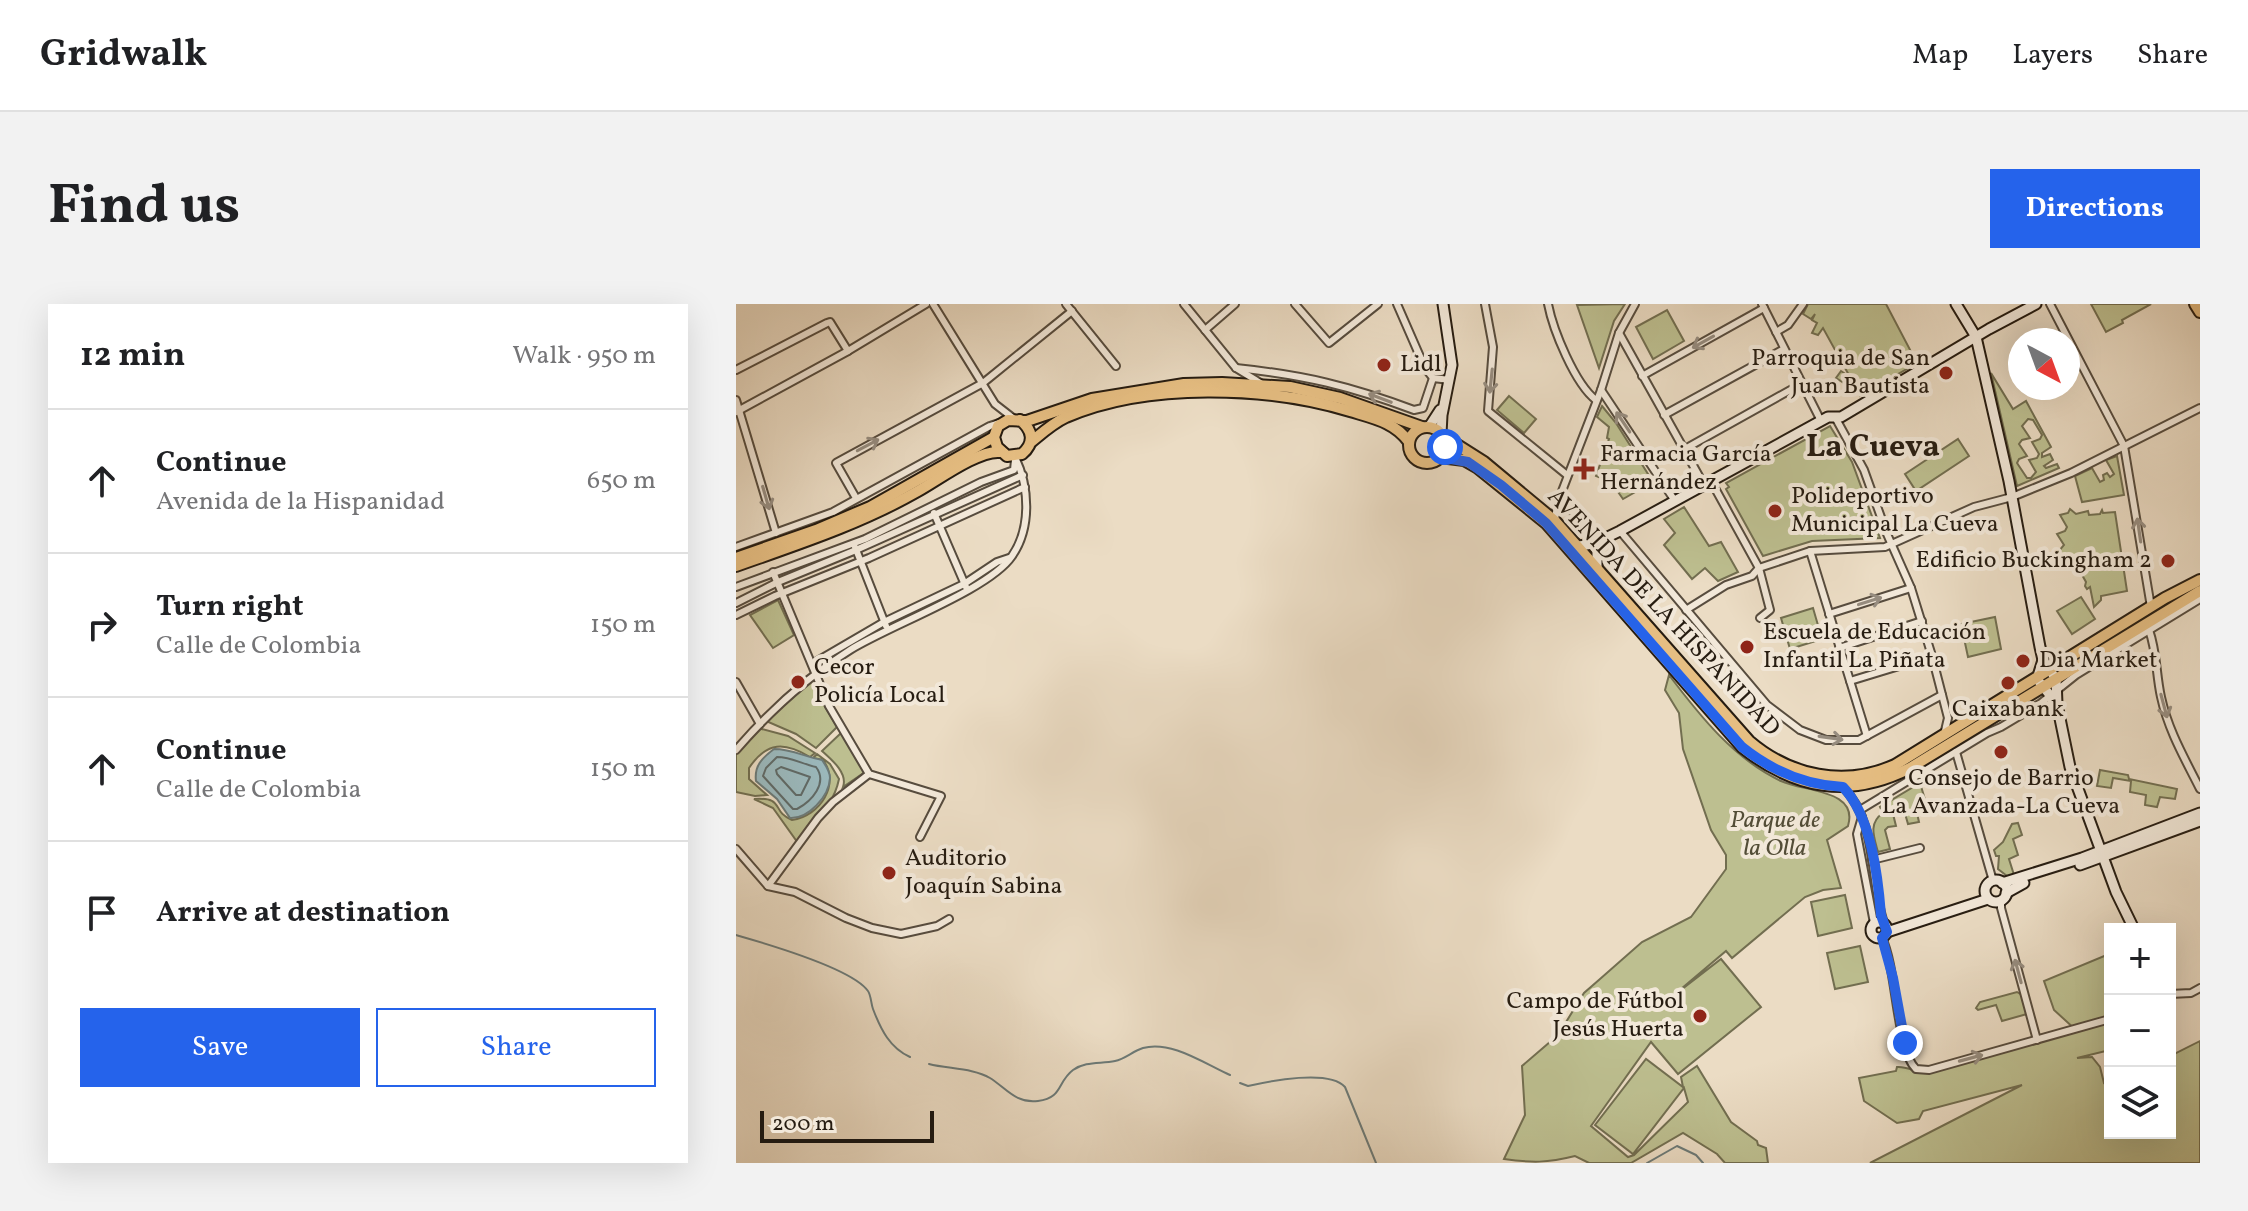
<!DOCTYPE html>
<meta charset="utf-8">
<style>
:root{--surface:#fff;--page:#f2f2f2;--text:#202124;--muted:#757577;--line:#e0e0e0;--accent:#2563eb}
body{margin:0;font-family:Vollkorn,serif;background:var(--page);color:var(--text)}
.controls{position:absolute;right:24px;bottom:24px;display:grid;overflow:hidden;border-radius:0px;box-shadow:0 8px 32px #0002}
.controls button{width:72px;height:72px;display:grid;place-items:center;padding:0;border:0;border-bottom:2px solid var(--line);background:var(--surface);color:var(--text);font:40px sans-serif}
.compass{position:absolute;left:1272px;top:24px;width:72px;height:72px;border-radius:50%;background:var(--surface);box-shadow:0 8px 32px #0002;rotate:139deg}
.scale{position:absolute;left:24px;bottom:20px;width:174px;box-sizing:border-box;padding-left:8px;border:4px solid #261c11;border-top:0;font-size:22px;line-height:28px;white-space:nowrap;color:#261c11;-webkit-text-stroke:6px #f2e8d9;paint-order:stroke}
.stop{position:absolute;width:24px;height:24px;margin:-18px;border:6px solid #2563eb;border-radius:50%;background:#fff}
.stop.end{background:#2563eb;border-color:#fff;box-shadow:0 2px 8px #0008}
.list{margin:0;padding:0;list-style:none}
h2{display:flex;justify-content:space-between;align-items:center;height:104px;margin:0;padding:0 32px;font-size:34px}
h2 small{font-size:26px;font-weight:400;color:var(--muted)}
.list li{display:grid;grid-template-columns:52px 1fr auto;gap:24px;align-items:center;box-sizing:border-box;height:144px;padding:0 32px;border-top:2px solid var(--line)}
.list b{display:block;font-size:30px;white-space:nowrap}
.list p{margin:0;font-size:26px;white-space:nowrap;color:var(--muted)}
.list em{font-size:26px;font-style:normal;color:var(--muted)}
.actions{display:flex;gap:16px;padding:24px 32px}
.actions a{flex:1;padding:18px 0;border:2px solid var(--accent);border-radius:0px;text-align:center;font-size:28px;color:var(--accent)}
.actions .main{background:var(--accent);color:#fff}
.icon{flex:none;width:44px;height:44px;fill:none;stroke:currentColor;stroke-width:2;stroke-linecap:round;stroke-linejoin:round}
.map{position:relative;flex:none;width:1464px;height:859px;overflow:hidden;border-radius:0px}
header{display:flex;align-items:center;gap:48px;box-sizing:border-box;height:112px;padding:0 40px;background:var(--surface);border-bottom:2px solid var(--line)}
header strong{font-size:38px}
nav{display:flex;gap:44px;margin-inline-start:auto;font-size:28px}
.intro{display:flex;align-items:center;justify-content:space-between;box-sizing:border-box;height:192px;padding:0 48px}
h1{margin:0;font-size:56px}
.button{padding:20px 36px;border-radius:0px;background:var(--accent);color:#fff;font-size:28px;font-weight:700}
main{display:flex;gap:48px;padding:0 48px}
aside{flex:1;background:var(--surface);border-radius:0px;box-shadow:0 8px 32px #0002}
.map>svg:first-child{display:block}
.green{fill:#bdbf90;stroke:#726e50;stroke-width:2;fill-rule:evenodd}
.water{fill:#9bb9bd;stroke:#6c7a78;stroke-width:2}
.lines{fill:none;stroke-linecap:round;stroke-linejoin:round}
.shore{stroke:#606a67;stroke-width:2}
.stream{stroke:#6c7a78;stroke-width:2}
.street-casing{stroke:#574c3e;stroke-width:10}
.secondary-casing{stroke:#261c11;stroke-width:13}
.primary-casing{stroke:#261c11;stroke-width:14}
.street{stroke:#f2e8d9;stroke-width:6}
.secondary{stroke:#f2e8d9;stroke-width:9}
.primary{stroke:#e6be82;stroke-width:10}
.oneway{stroke:#968c7f}
.route{stroke:#2563eb;stroke-width:10}
.poi-dot{fill:#8f2418;stroke:#f2e8d9;stroke-width:3}
.labels{text-anchor:middle;dominant-baseline:central;stroke-width:8;stroke-linejoin:round;paint-order:stroke}
.poi-label{font-size:24px;fill:#261c11;stroke:#f2e8d9;text-anchor:start}
.street-label{font-size:24px;fill:#261c11;stroke:#f2e8d9}
.park-label{font-size:24px;font-style:italic;fill:#534d37;stroke:#f2e8d9}
.district-label{font-size:32px;font-weight:bold;fill:#261c11;stroke:#f2e8d9}
</style>
<header>
<strong>Gridwalk</strong>
<nav><a>Map</a><a>Layers</a><a>Share</a></nav>
</header>
<div class="intro"><h1>Find us</h1><a class="button">Directions</a></div>
<main>
<aside>
<h2>12 min<small>Walk · 950 m</small></h2>
<ul class="list">
<li><svg class="icon" aria-label="ahead" viewBox="0 0 24 24"><path d="M12 20V5M6 11l6-6 6 6"/></svg><div><b>Continue</b><p>Avenida de la Hispanidad</p></div><em>650 m</em></li>
<li><svg class="icon" aria-label="right" viewBox="0 0 24 24"><path d="M7 20v-9h11M14 6l5 5-5 5"/></svg><div><b>Turn right</b><p>Calle de Colombia</p></div><em>150 m</em></li>
<li><svg class="icon" aria-label="ahead" viewBox="0 0 24 24"><path d="M12 20V5M6 11l6-6 6 6"/></svg><div><b>Continue</b><p>Calle de Colombia</p></div><em>150 m</em></li>
<li><svg class="icon" aria-label="arrive" viewBox="0 0 24 24"><path d="M6 21V4h12l-3 4 3 4H6"/></svg><div><b>Arrive at destination</b></div></li>
</ul>
<div class="actions"><a class="main">Save</a><a>Share</a></div>
</aside>
<div class="map">
<svg width="1464" height="859" viewBox="0 0 1464 859">
<rect width="100%" height="100%" fill="#ebdcc4"/>
<filter id="stains"><feTurbulence type="fractalNoise" baseFrequency=".0025" numOctaves="4"/><feColorMatrix values="0 0 0 0 .2 0 0 0 0 .09 0 0 0 0 .02 0 0 0 .5 -.17"/></filter>
<radialGradient id="worn" r=".72"><stop offset=".6" stop-color="#630" stop-opacity="0"/><stop offset="1" stop-color="#630" stop-opacity=".3"/></radialGradient>
<g class="green">
<path d="M889,0L878,17L863,64L841,1Z"/>
<path d="M1072,0H1150L1181,59L1124,92L1115,77L1111,81L1100,74L1105,67L1114,73L1087,24L1082,31L1076,29L1081,19L1076,16L1079,10L1075,15L1067,10Z"/>
<path d="M1355,0H1415L1386,16L1387,19L1370,28Z"/>
<path d="M931,6L948,37L917,55L900,23Z"/>
<path d="M1255,69L1277,105L1290,97L1315,143L1306,149V153L1314,150L1317,156L1308,162L1310,164L1321,160L1323,164L1281,182ZM1292,115L1297,116L1306,131L1304,135L1296,138L1303,150L1301,154L1293,156L1300,168L1295,174H1291L1281,159L1283,155L1291,152L1283,140L1286,136L1294,134L1286,122Z"/>
<path d="M773,92L800,115L788,129L761,106Z"/>
<path d="M866,102L880,119L917,178L887,195L875,178L860,172L873,135L871,134L873,123L861,113Z"/>
<path d="M1094,122L1116,158L1144,234L1076,237L1027,252L990,185L993,183L990,179Z"/>
<path d="M1222,135L1233,152L1180,187L1169,170Z"/>
<path d="M1381,152L1388,191L1346,198L1339,172L1356,164L1364,178L1368,176L1367,171L1371,169L1374,173L1378,170L1370,156Z"/>
<path d="M948,203L973,242L985,238L1002,268L982,277L969,264L956,275L928,241L939,229L928,215Z"/>
<path d="M1334,205L1340,210L1352,207L1353,211L1364,210L1366,206L1367,209L1379,208L1391,287L1365,292V296L1358,303L1354,283L1351,285L1349,282L1350,278L1341,262L1332,265L1322,248L1328,241L1321,230L1329,227L1331,223L1324,211L1332,209Z"/>
<path d="M1345,293L1359,315L1336,330L1321,307Z"/>
<path d="M42,296L58,331L37,344L14,311Z"/>
<path d="M1077,304L1086,335L1054,345L1045,314Z"/>
<path d="M1259,313L1265,345L1232,353L1225,320Z"/>
<path d="M933,371C964,412 998,455 1045,477C1068,488 1123,485 1112,522L1091,536L1105,584L1087,586L1069,593L996,654L990,647L932,696L985,655L1025,703L942,770L915,738L855,822L892,853L898,851L952,798L948,784L897,850L859,821L910,755L947,783L945,773L961,762L995,818L1021,837L1022,841L1030,844L1032,859H989L981,850L947,829L895,859H853L839,852C811,859 796,859 768,855L789,811L786,762L822,731L848,689L864,675L906,638L955,613L990,565V551L975,526L947,445L943,409L929,386Z"/>
<path d="M79,374L87,399L101,423L80,444L60,430L30,417Z"/>
<path d="M22,424L52,432L79,449L74,453C49,438 31,437 13,464V475L31,491L19,492L0,488V450Z"/>
<path d="M105,429L127,460L129,468L107,483C112,469 96,456 86,447Z"/>
<path d="M81,450L94,460L103,475C98,501 78,519 62,539L37,504L18,495C50,493 34,507 56,516C84,512 105,480 87,456L77,454Z"/>
<path d="M1364,466L1392,471L1393,475L1441,485L1439,495L1424,493L1421,503L1409,501L1410,491L1394,488L1395,477L1377,474L1375,484L1361,482Z"/>
<path d="M1184,479L1191,502H1182L1180,505L1183,518L1172,520L1168,506L1160,507L1157,510L1160,522L1152,523L1149,526L1154,545L1142,548C1138,533 1132,519 1147,509L1144,503Z"/>
<path d="M1282,519L1286,531L1277,535L1282,551L1273,555L1278,571L1271,572L1262,565L1263,552H1260L1258,546L1267,538L1276,520Z"/>
<path d="M1109,591L1116,624L1082,632L1075,598Z"/>
<path d="M1124,642L1132,678L1099,685L1091,649Z"/>
<path d="M1373,650L1374,746L1341,754L1356,753L1364,763L1368,779L1374,778V829H1434V752L1464,737V859H1134L1286,781L1187,807L1183,815L1161,819L1128,797L1123,774L1160,767L1161,763C1173,762 1180,770 1192,768L1340,726L1318,706L1308,677Z"/>
<path d="M1281,688L1286,691L1291,710L1266,717L1260,701L1242,706L1240,704L1244,698Z"/>
</g>
<path class="water" d="M38,445C56,445 69,453 86,456C90,462 94,467 94,474C93,493 72,515 54,514L41,495L20,477C18,462 26,454 38,445Z"/>
<g class="lines">
<g class="shore">
<path d="M41,453C55,453 66,460 80,463C92,479 76,497 61,505H57L27,472L30,464Z"/>
<path d="M45,463L74,473L65,491H60L41,470L40,466Z"/>
</g>
<g class="stream">
<path d="M0,631C28,639 116,664 132,687C135,691 135,700 137,705C145,726 154,744 174,753"/>
<path d="M193,760C212,765 237,764 254,774C270,784 280,800 302,797C327,794 321,778 337,766C350,757 364,760 379,757C389,755 397,747 407,744C435,736 469,760 494,771"/>
<path d="M504,779L512,782C534,777 593,765 609,783L640,859"/>
<path d="M911,859L941,842L960,851L967,859"/>
</g>
<defs>
<g id="street">
<path d="M197,0L259,100L277,114"/>
<path d="M330,0L380,62"/>
<path d="M448,0L500,64L526,80"/>
<path d="M559,0L593,39L642,0"/>
<path d="M661,0L689,64L697,74L714,76"/>
<path d="M749,0L757,43L752,107L831,171"/>
<path d="M812,0C817,26 839,80 860,96"/>
<path d="M1026,0L1085,117"/>
<path d="M1314,0L1388,142L1415,303"/>
<path d="M469,26L499,0"/>
<path d="M1040,28L1052,21L1067,0"/>
<path d="M883,29L968,181"/>
<path d="M500,64C568,71 614,82 678,106L687,104L697,74"/>
<path d="M0,66L91,19L94,18L112,47"/>
<path d="M906,72L1028,4"/>
<path d="M865,86L939,197"/>
<path d="M0,96L40,229"/>
<path d="M0,108L112,47L190,0"/>
<path d="M928,111L1048,45"/>
<path d="M1099,113L1128,166L1151,230L1175,284L1196,352L1212,414L1208,431"/>
<path d="M947,146L1065,80"/>
<path d="M975,177L1023,264L1034,306L1024,314"/>
<path d="M120,194L100,159L247,79L336,7"/>
<path d="M823,194L864,236"/>
<path d="M198,209L230,283"/>
<path d="M819,217L821,200L865,86L883,29L899,0"/>
<path d="M884,227L1031,401L1064,426L1090,436H1123L1206,391"/>
<path d="M0,243L97,208L254,122L263,119"/>
<path d="M119,243L150,322"/>
<path d="M1074,247L1131,432"/>
<path d="M37,268L93,402L133,470L205,492L184,533"/>
<path d="M0,283L129,235L245,178L278,166L279,156"/>
<path d="M0,299L42,278L120,246L287,171"/>
<path d="M950,306L990,281L1016,272L1023,264L1074,247L1149,243L1238,203L1276,193L1335,169L1464,104"/>
<path d="M1093,310L1175,284"/>
<path d="M0,311L39,292L133,254L289,183"/>
<path d="M1413,326C1421,348 1420,371 1425,393C1432,426 1449,455 1464,485"/>
<path d="M1103,344L1186,317"/>
<path d="M76,360L148,318L228,280L261,258L273,254"/>
<path d="M1114,377L1196,352"/>
<path d="M0,378L24,420"/>
<path d="M0,446C33,408 71,373 114,346C154,321 253,286 276,252C296,223 293,182 279,153"/>
<path d="M1220,448L1257,577"/>
<path d="M1107,483C1142,519 1133,574 1148,619"/>
<path d="M1124,506L1251,429L1265,423L1305,399L1340,371L1464,295"/>
<path d="M1126,513L1121,530L1138,619"/>
<path d="M0,545L32,582L59,588L110,614L136,624L165,630L201,622L213,615"/>
<path d="M1136,556L1184,544"/>
<path d="M32,582L82,514L97,498L133,470"/>
<path d="M1265,597V604L1301,736"/>
<path d="M1146,634C1161,665 1160,746 1180,765L1193,766L1374,715"/>
<path d="M1434,690L1455,689L1464,684"/>
</g>
<g id="secondary">
<path d="M1220,0L1240,33L1273,177L1304,343L1307,356L1320,375L1321,400L1334,463L1380,588L1398,625"/>
<path d="M693,123L704,106"/>
<path d="M705,130L706,111L716,61L707,0"/>
<path d="M843,242L857,240L884,227L1092,113H1105L1253,25L1300,0"/>
<path d="M861,262V247L868,235"/>
<path d="M1307,356L1301,375L1321,400"/>
<path d="M1344,561L1464,517"/>
<circle cx="1260" cy="587" r="11"/>
<path d="M1266,579L1346,554L1464,509"/>
<path d="M1270,589L1288,579"/>
<circle cx="1143" cy="626" r="8"/>
<path d="M1151,628L1252,595"/>
</g>
<g id="primary">
<path d="M1459,0L1464,8"/>
<path d="M284,116C297,126 299,139 286,150L271,152L261,143L258,133L262,122L272,116L291,117L356,95L448,80L486,79L554,83L604,94L686,123"/>
<circle cx="691" cy="141" r="18"/>
<path d="M707,132L748,158L819,217L1013,437C1054,472 1108,484 1159,461L1429,294L1464,276"/>
<path d="M295,138C306,129 317,119 330,113C411,78 532,82 614,107C637,114 659,118 673,138"/>
<path d="M704,153L728,156L742,164L810,219L1006,443C1059,485 1113,495 1174,464L1464,287"/>
<path d="M0,254L80,226L134,203L258,133"/>
<path d="M0,262C62,240 124,220 182,187C202,176 242,146 264,148"/>
</g>
</defs>
<use href="#street" class="street-casing"/>
<use href="#secondary" class="secondary-casing"/>
<use href="#primary" class="primary-casing"/>
<use href="#street" class="street"/>
<use href="#secondary" class="secondary"/>
<use href="#primary" class="primary"/>
</g>
<defs><path id="oneway-shaft" d="M-6 0H5M1.5-3L5.5 0L1.5 3" fill="none" stroke-width="1.6" stroke-linecap="round" stroke-linejoin="round" transform="scale(2)"/></defs>
<g class="oneway">
<use href="#oneway-shaft" transform="translate(967 38) rotate(151)"/>
<use href="#oneway-shaft" transform="translate(755 77) rotate(96)"/>
<use href="#oneway-shaft" transform="translate(644 94) rotate(-159)"/>
<use href="#oneway-shaft" transform="translate(887 118) rotate(-124)"/>
<use href="#oneway-shaft" transform="translate(132 141) rotate(-28)"/>
<use href="#oneway-shaft" transform="translate(30 194) rotate(74)"/>
<use href="#oneway-shaft" transform="translate(1403 226) rotate(-98)"/>
<use href="#oneway-shaft" transform="translate(1134 297) rotate(-17)"/>
<use href="#oneway-shaft" transform="translate(1428 402) rotate(75)"/>
<use href="#oneway-shaft" transform="translate(1095 434) rotate(8)"/>
<use href="#oneway-shaft" transform="translate(1282 667) rotate(-105)"/>
<use href="#oneway-shaft" transform="translate(1235 754) rotate(-15)"/>
</g>
<g class="lines">
<path class="route" d="M709,143L704,153L732,158L765,181L810,219L1006,443C1036,467 1068,481 1107,483C1135,512 1142,572 1145,611L1151,628L1146,634L1157,674L1169,739"/>
</g>
<g class="poi-dot">
<circle cx="648" cy="61" r="8"/>
<circle cx="1210" cy="69" r="8"/>
<path d="M844 153h8v8h8v8h-8v8h-8v-8h-8v-8h8z"/>
<circle cx="1039" cy="207" r="8"/>
<circle cx="1432" cy="257" r="8"/>
<circle cx="1011" cy="343" r="8"/>
<circle cx="1287" cy="357" r="8"/>
<circle cx="62" cy="378" r="8"/>
<circle cx="1272" cy="379" r="8"/>
<circle cx="1265" cy="448" r="8"/>
<circle cx="153" cy="569" r="8"/>
<circle cx="964" cy="712" r="8"/>
</g>
<g class="labels">
<g class="poi-label">
<text x="1194" y="55" text-anchor="end">Parroquia de San<tspan x="1194" dy="28">Juan Bautista</tspan></text>
<text x="664" y="61">Lidl</text>
<text x="864" y="151">Farmacia García<tspan x="864" dy="28">Hernández</tspan></text>
<text x="1055" y="193">Polideportivo<tspan x="1055" dy="28">Municipal La Cueva</tspan></text>
<text x="1416" y="257" text-anchor="end">Edificio Buckingham 2</text>
<text x="1027" y="329">Escuela de Educación<tspan x="1027" dy="28">Infantil La Piñata</tspan></text>
<text x="1303" y="357">Dia Market</text>
<text x="78" y="364">Cecor<tspan x="78" dy="28">Policía Local</tspan></text>
<text x="1272" y="406" text-anchor="middle">Caixabank</text>
<text x="1265" y="475" text-anchor="middle">Consejo de Barrio<tspan x="1265" dy="28">La Avanzada-La Cueva</tspan></text>
<text x="169" y="555">Auditorio<tspan x="169" dy="28">Joaquín Sabina</tspan></text>
<text x="948" y="698" text-anchor="end">Campo de Fútbol<tspan x="948" dy="28">Jesús Huerta</tspan></text>
</g>
<g class="street-label">
<text transform="translate(927 309) rotate(47)">AVENIDA DE LA HISPANIDAD</text>
</g>
<g class="park-label">
<text x="1039" y="517">Parque de<tspan x="1039" dy="28">la Olla</tspan></text>
</g>
<g class="district-label">
<text x="1137" y="144">La Cueva</text>
</g>
</g>
<rect width="100%" height="100%" filter="url(#stains)"/>
<rect width="100%" height="100%" fill="url(#worn)"/>
</svg>
<div class="controls">
<button>+</button>
<button>−</button>
<button><svg class="icon" aria-label="layers" viewBox="0 0 24 24"><path d="M12 4l9 5-9 5-9-5zM3 14l9 5 9-5"/></svg></button>
</div>
<svg class="compass" viewBox="-18 -18 36 36"><path d="M0-13l5 13h-10z" fill="#e53935"/><path d="M0 13l5-13h-10z" fill="#757577"/></svg>
<div class="scale">200 m</div>
<div class="stop" style="left:709px;top:143px"></div>
<div class="stop end" style="left:1169px;top:739px"></div>
</div>
</main>
